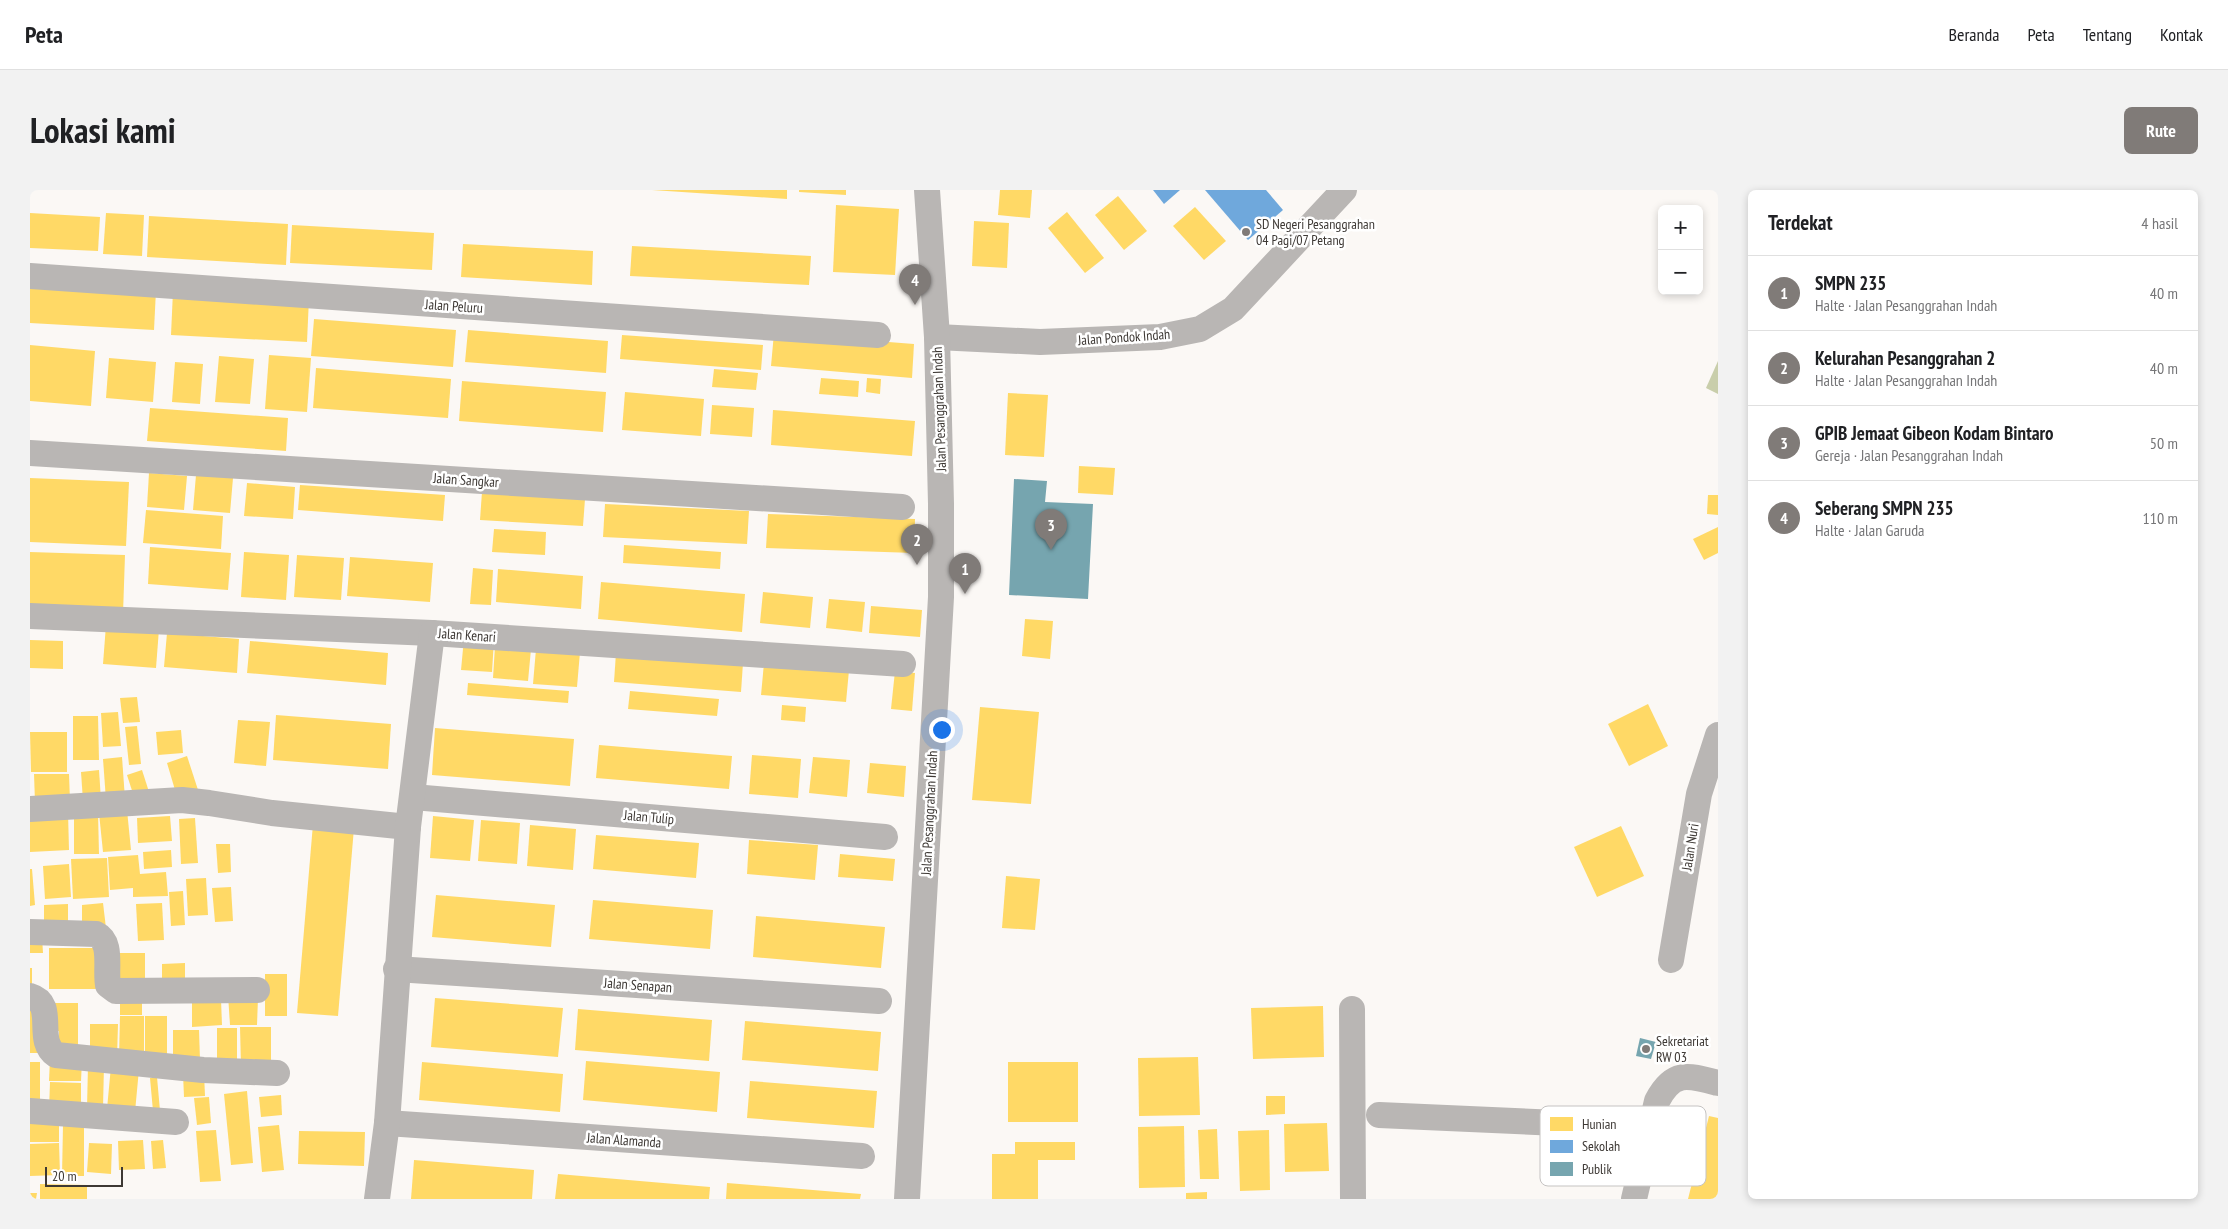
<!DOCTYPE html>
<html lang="id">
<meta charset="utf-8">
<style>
:root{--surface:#fff;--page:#f2f2f2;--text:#202124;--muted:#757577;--line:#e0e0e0;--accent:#807b78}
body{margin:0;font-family:"PT Sans Narrow",sans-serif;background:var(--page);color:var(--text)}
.controls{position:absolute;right:15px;top:15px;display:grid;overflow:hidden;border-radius:8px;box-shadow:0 2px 8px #0003}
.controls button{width:45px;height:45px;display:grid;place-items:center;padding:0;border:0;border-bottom:1px solid var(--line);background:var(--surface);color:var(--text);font:25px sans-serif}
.scale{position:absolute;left:15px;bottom:12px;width:78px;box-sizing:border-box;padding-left:5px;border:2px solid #3d3834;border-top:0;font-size:14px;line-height:18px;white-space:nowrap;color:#3d3834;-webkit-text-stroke:4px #fff;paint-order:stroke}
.you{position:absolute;left:911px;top:539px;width:18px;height:18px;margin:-12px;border:4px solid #fff;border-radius:50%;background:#1a73e8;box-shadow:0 0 0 8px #1a73e833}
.badge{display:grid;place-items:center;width:32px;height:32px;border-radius:50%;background:var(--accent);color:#fff;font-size:16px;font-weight:700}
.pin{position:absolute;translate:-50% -41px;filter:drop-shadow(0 1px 2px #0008)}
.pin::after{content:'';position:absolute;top:26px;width:18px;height:15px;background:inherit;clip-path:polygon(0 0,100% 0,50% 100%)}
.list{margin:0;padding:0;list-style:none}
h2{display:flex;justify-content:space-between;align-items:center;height:65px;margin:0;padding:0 20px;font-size:21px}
h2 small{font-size:16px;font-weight:400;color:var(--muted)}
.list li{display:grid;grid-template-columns:32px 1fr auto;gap:15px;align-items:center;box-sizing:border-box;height:75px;padding:0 20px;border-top:1px solid var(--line)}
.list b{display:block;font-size:19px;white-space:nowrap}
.list p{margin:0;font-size:16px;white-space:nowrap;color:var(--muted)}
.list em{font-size:16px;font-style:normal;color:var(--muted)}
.map{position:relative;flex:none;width:1688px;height:1009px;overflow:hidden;border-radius:8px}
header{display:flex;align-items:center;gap:30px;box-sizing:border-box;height:70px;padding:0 25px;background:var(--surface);border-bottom:1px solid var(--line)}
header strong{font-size:24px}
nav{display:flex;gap:28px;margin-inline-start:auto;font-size:18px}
.intro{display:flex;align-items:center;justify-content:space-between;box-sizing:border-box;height:120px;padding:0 30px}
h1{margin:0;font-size:35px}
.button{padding:12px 22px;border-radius:8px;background:var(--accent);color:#fff;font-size:18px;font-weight:700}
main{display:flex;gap:30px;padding:0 30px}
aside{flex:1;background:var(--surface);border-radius:8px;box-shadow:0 2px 8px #0003}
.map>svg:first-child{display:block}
.water{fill:#c9ceab}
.homes{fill:#ffd966}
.schools{fill:#6fa8dc}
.public{fill:#76a5af}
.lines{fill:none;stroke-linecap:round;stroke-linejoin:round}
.minor{stroke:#b9b6b4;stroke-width:26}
.poi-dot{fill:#807b78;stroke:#fff;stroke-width:2}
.labels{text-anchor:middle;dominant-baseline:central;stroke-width:5;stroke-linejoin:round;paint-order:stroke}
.poi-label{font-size:14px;fill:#3d3834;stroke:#fff;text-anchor:start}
.street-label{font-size:14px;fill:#3d3834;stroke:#fff}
.key{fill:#fff;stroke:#c5c3c2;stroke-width:1}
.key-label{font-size:14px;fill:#3d3834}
</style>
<header>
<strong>Peta</strong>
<nav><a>Beranda</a><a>Peta</a><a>Tentang</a><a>Kontak</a></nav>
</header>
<div class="intro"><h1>Lokasi kami</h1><a class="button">Rute</a></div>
<main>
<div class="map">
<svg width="1688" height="1009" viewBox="0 0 1688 1009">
<rect width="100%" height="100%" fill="#fbf8f5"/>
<path class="water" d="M1688,171V204L1676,198Z"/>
<g class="homes">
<path d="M622,0H757V9Z"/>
<path d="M769,0H816V5L769,2Z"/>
<path d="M970,0H1002L1000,28L968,25Z"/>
<path d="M1088,6L1117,41L1094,60L1065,25Z"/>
<path d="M806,15L869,19L865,85L803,82Z"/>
<path d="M1165,17L1196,51L1174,70L1143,36Z"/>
<path d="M1037,22L1074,68L1055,83L1018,38Z"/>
<path d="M0,23L70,27L68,61L0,58Z"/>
<path d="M76,23L114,25L112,66L73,64Z"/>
<path d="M119,26L258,34L256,75L117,67Z"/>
<path d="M944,31L979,33L977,78L942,76Z"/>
<path d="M262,35L404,43L402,80L260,73Z"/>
<path d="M433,54L563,61L562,95L431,87Z"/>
<path d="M602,56L781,66L779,95L600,86Z"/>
<path d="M0,93L126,100L124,140L0,133Z"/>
<path d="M143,101L279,108L277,152L141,145Z"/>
<path d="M284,129L426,140L423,177L281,166Z"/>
<path d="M438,140L578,151L576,183L435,172Z"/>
<path d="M744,143L884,154L882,188L741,176Z"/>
<path d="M592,145L733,155L731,180L590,169Z"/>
<path d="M0,155L65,161L61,216L0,211Z"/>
<path d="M239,165L281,168L277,222L235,219Z"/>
<path d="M189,166L224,169L220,214L185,212Z"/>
<path d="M79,168L126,172L123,212L76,208Z"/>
<path d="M145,172L173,174L170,214L142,212Z"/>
<path d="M286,178L421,189L418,228L283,218Z"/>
<path d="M684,179L728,183L726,200L682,197Z"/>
<path d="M791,188L829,191L828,207L789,204Z"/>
<path d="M837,188L851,189L850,204L836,202Z"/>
<path d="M432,191L576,202L573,242L429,231Z"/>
<path d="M595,202L674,209L671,246L592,240Z"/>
<path d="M978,203L1018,205L1014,267L975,265Z"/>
<path d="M682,215L724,218L722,247L680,244Z"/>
<path d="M120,218L258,228L256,261L117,251Z"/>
<path d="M743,220L885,231L882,266L741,255Z"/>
<path d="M1049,276L1085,278L1083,305L1048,303Z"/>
<path d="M119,283L157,286L154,320L117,317Z"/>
<path d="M166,285L203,288L200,323L163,320Z"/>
<path d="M0,288L99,292L96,356L0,352Z"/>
<path d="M217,293L265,297L263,329L214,326Z"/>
<path d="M270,295L415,305L413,331L268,320Z"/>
<path d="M452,302L555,309L553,336L450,330Z"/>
<path d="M1678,305H1688V325L1677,324Z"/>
<path d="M575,314L719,321L717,354L573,347Z"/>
<path d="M116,320L193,326L191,359L113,353Z"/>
<path d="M738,324L885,329L884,363L736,358Z"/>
<path d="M1688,337V363L1674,370L1663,349Z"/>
<path d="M464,339L516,342L515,365L462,362Z"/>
<path d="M594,355L691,362L690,379L593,373Z"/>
<path d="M120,357L201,363L198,400L118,394Z"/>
<path d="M0,362L95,365L93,424L0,421Z"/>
<path d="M214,362L259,365L256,410L211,407Z"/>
<path d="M267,365L314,368L311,410L264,407Z"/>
<path d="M320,367L403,373L400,412L317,406Z"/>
<path d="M443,378L463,380L461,415L440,414Z"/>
<path d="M468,379L553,386L551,419L466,412Z"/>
<path d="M571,392L715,404L712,442L568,429Z"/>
<path d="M733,402L783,407L780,438L730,433Z"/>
<path d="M799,409L835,412L832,442L796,438Z"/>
<path d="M841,416L892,420L890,447L839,443Z"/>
<path d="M995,429L1023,431L1020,469L992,466Z"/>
<path d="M76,435L129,439L126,478L73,474Z"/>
<path d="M137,443L209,449L207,483L134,477Z"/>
<path d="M434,448L464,450L462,482L431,480Z"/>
<path d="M0,450L33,451V479L0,478Z"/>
<path d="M220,451L358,463L356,495L217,483Z"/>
<path d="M465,456L501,459L498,491L463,488Z"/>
<path d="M506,459L550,462L547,497L503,494Z"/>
<path d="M586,463L713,473L711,502L584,492Z"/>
<path d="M734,473L819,480L816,512L731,505Z"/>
<path d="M865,481L885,483L882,521L861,519Z"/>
<path d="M438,493L539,501L538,513L437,505Z"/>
<path d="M600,501L689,509L687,526L598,519Z"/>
<path d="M107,507L110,532L93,533L90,508Z"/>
<path d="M1618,514L1638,556L1599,576L1578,534Z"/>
<path d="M752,515L776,517L775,532L751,530Z"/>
<path d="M950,517L1009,522L1001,614L942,610Z"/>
<path d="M88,522L91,556L73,557L71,523Z"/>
<path d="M246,525L361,534L358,579L243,570Z"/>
<path d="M43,526H68L69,570H43Z"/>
<path d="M208,530L240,532L236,576L204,573Z"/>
<path d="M107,536L111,574L99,575L95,537Z"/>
<path d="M405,538L544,549L540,596L402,585Z"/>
<path d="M151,540L153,563L128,565L126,542Z"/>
<path d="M0,542H37V582H1Z"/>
<path d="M569,555L702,566L699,599L566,588Z"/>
<path d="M722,565L771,569L768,608L719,604Z"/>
<path d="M157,566L169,603L148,610L137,573Z"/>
<path d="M92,567L95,609L76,610L73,569Z"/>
<path d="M783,567L820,570L817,607L779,603Z"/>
<path d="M840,573L876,576L874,607L837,603Z"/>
<path d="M69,580L71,610L53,611L51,582Z"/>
<path d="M112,580L120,605L105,610L97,585Z"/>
<path d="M4,584H39L40,611L5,612Z"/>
<path d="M97,620L101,660L73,662L69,623Z"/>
<path d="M38,622L39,660L0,662V623Z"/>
<path d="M68,622L69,664H44V623Z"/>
<path d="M140,626L142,651L108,653L107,628Z"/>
<path d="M403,626L444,630L440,671L400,668Z"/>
<path d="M165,628L168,673L151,674L149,629Z"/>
<path d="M451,630L490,633L487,674L448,671Z"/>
<path d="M283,634L324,638L308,826L267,823Z"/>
<path d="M500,635L546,639L543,680L497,676Z"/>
<path d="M1591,636L1614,686L1567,707L1544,657Z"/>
<path d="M566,645L669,653L666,688L563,679Z"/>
<path d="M719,650L788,655L785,690L717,684Z"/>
<path d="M186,654H200L201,682L188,683Z"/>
<path d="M141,660L142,677L114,679L113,662Z"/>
<path d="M810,664L865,669L863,691L808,687Z"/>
<path d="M108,665L110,684L136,682L138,706L103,707V698L80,700L78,667Z"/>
<path d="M77,668L79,707L43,709L41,669Z"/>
<path d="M39,674L41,707L15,709L13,676Z"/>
<path d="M0,679H2L5,715L0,716Z"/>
<path d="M976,686L1010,689L1005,740L972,738Z"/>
<path d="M176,688L178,725L158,726L156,689Z"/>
<path d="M201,697L203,731L185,732L182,698Z"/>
<path d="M153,701L155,735L141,736L139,702Z"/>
<path d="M406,705L525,715L521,757L402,747Z"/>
<path d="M563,710L683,720L680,759L559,749Z"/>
<path d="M73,713L76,738L52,736V715Z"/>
<path d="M132,713L134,750L108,751L106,714Z"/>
<path d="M38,714V731L14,734V715Z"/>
<path d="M726,726L855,737L851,778L723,767Z"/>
<path d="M0,746H12L13,763H0Z"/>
<rect x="19" y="758" width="51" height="41"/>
<rect x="84" y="763" width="31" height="31"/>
<path d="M155,773V793L132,794V774Z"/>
<rect x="0" y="778" width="2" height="16"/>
<rect x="235" y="784" width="22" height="42"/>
<path d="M198,805L228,808L227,835H200Z"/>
<rect x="90" y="808" width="22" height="17"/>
<path d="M405,808L533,818L528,867L401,857Z"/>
<path d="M191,809L192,835L162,837V810Z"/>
<path d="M0,812L9,863H0Z"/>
<path d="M19,813H48V862H29V841H19Z"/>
<path d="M1293,816L1294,867L1223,869L1221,818Z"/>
<path d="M548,819L682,830L679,871L545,860Z"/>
<path d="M90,826H114V867H89Z"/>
<rect x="115" y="826" width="22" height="41"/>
<path d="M715,831L851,842L848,881L712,870Z"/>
<path d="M60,834H88L87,868H60Z"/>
<path d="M210,837H241V876H211Z"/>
<rect x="187" y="838" width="20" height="38"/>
<path d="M143,840H169L170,870L143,871Z"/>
<path d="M1168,867L1170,925L1109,926L1108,868Z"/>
<path d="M20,869L52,870L51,891H19Z"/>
<path d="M556,871L690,882L687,922L553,910Z"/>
<rect x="0" y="872" width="10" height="42"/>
<path d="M392,872L533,884L530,922L389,910Z"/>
<rect x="978" y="872" width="70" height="60"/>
<path d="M58,875H74L73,918H57Z"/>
<path d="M81,876L109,879L105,922L77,919Z"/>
<path d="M174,883L175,906L154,907L153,884Z"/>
<path d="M127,887L130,921H123L120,888Z"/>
<path d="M720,891L847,901L844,938L717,928Z"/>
<path d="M20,892L51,893V921L19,920Z"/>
<path d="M217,901L223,973L201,975L194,904Z"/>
<path d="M251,905L252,925L231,927L229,907Z"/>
<path d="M1236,906H1255V924L1236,925Z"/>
<path d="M179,907L181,933L167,935L164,908Z"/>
<path d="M1679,926L1688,928V1009H1658Z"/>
<path d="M29,927V952H0V928Z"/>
<path d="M1297,933L1299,981L1255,982L1254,934Z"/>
<path d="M33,935H54V986H32Z"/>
<path d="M249,935L254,980L232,982L228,937Z"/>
<path d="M1154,936L1155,997L1109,998L1108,937Z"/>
<path d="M1187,939L1189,989H1170L1168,940Z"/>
<path d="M186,940L191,991L170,992L166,941Z"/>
<path d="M1239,940L1240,1000L1210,1001L1208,941Z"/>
<path d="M269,941L335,942L334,976L268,974Z"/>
<path d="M113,950L115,979L89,980L88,951Z"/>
<path d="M133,950L136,978L123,979L121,951Z"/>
<path d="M985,952H1045V970H1008V1009H962V964H985Z"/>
<path d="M29,953L30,985L0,986V954Z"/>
<path d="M59,953L82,954L81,984L57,982Z"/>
<path d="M384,970L504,980L502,1009H381Z"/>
<path d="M528,984L680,997L679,1009H525Z"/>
<path d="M697,993L831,1004L830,1009H696Z"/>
<path d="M10,994L57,995V1009H10Z"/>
<path d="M1177,1002V1009H1156V1003Z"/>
<path d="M0,1003H7L6,1009H0Z"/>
</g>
<g class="schools">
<path d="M1123,0H1150L1134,14Z"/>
<path d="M1175,0H1236L1253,20L1218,50Z"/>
</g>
<g class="public">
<path d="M984,289L1017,291L1015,312L1063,314L1058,409L979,405Z"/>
<path d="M1610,848L1626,852L1621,869L1606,866Z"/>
</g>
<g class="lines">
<g class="minor">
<path d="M0,86L848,145"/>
<path d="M907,147L1010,152L1130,147L1170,139L1203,119L1314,0"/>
<path d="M0,263L872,317"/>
<path d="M0,426L402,443L873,474"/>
<path d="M383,607L855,647"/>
<path d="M0,619L152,610L179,613L242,623L378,637"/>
<path d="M0,742L66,744C83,752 75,779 78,795L86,801L227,800"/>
<path d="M1641,770L1669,604L1688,545"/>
<path d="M366,779L849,811"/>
<path d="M0,806C28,814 4,850 26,865L173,880L247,883"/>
<path d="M1322,819L1323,1009"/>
<path d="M0,921L146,932"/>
<path d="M1349,925L1620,937"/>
<path d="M357,933L832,966"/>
<path d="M347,1009L357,933L378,637L402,443"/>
<path d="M877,1009L911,407V314L907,147L897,0"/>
<path d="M1604,1009L1627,911C1643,880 1658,885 1688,893"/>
</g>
</g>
<g class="poi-dot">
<circle cx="1216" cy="42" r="5"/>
<circle cx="1616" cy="859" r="5"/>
</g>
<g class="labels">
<g class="poi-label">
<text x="1226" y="34">SD Negeri Pesanggrahan<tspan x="1226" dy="16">04 Pagi/07 Petang</tspan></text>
<text x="1626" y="851">Sekretariat<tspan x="1626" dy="16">RW 03</tspan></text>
</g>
<g class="street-label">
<text transform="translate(424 116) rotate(4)">Jalan Peluru</text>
<text transform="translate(1094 147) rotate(-4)">Jalan Pondok Indah</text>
<text transform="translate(909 219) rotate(-92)">Jalan Pesanggrahan Indah</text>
<text transform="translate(436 290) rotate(4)">Jalan Sangkar</text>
<text transform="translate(437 445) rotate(4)">Jalan Kenari</text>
<text transform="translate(899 623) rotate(-87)">Jalan Pesanggrahan Indah</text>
<text transform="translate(619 627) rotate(5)">Jalan Tulip</text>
<text transform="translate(1660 657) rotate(-81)">Jalan Nuri</text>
<text transform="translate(608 795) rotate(4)">Jalan Senapan</text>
<text transform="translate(594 950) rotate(4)">Jalan Alamanda</text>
</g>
</g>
<rect x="1510" y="916" width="166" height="80" rx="8" class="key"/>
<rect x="1520" y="927" width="23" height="14" fill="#ffd966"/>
<rect x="1520" y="950" width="23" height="13" fill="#6fa8dc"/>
<rect x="1520" y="972" width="23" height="14" fill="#76a5af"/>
<g class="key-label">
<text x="1552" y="939">Hunian</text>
<text x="1552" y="961">Sekolah</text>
<text x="1552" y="984">Publik</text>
</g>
</svg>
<div class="controls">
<button>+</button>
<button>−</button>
</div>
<div class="scale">20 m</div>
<div class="you"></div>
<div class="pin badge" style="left:935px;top:404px">1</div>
<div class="pin badge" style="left:887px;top:375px">2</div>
<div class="pin badge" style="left:1021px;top:360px">3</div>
<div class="pin badge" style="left:885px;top:115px">4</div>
</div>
<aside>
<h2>Terdekat<small>4 hasil</small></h2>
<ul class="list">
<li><span class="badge">1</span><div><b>SMPN 235</b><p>Halte · Jalan Pesanggrahan Indah</p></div><em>40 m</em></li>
<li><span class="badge">2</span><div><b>Kelurahan Pesanggrahan 2</b><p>Halte · Jalan Pesanggrahan Indah</p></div><em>40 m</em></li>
<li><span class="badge">3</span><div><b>GPIB Jemaat Gibeon Kodam Bintaro</b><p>Gereja · Jalan Pesanggrahan Indah</p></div><em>50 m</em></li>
<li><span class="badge">4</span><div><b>Seberang SMPN 235</b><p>Halte · Jalan Garuda</p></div><em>110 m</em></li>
</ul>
</aside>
</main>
